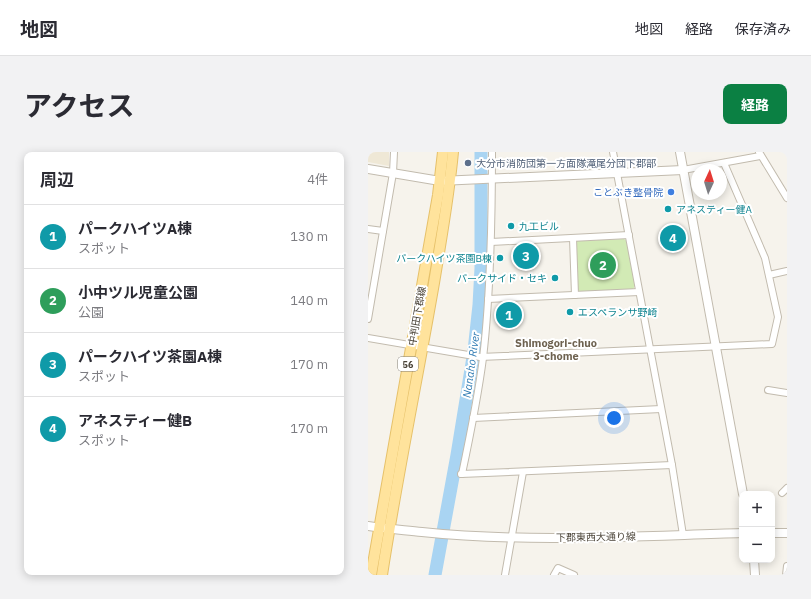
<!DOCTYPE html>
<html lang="ja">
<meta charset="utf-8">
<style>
:root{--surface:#fff;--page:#f2f2f3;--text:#2b2b33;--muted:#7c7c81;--line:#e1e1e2;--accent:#0b8043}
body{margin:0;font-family:"IBM Plex Sans","Noto Sans JP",sans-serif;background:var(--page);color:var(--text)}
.controls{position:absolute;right:12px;bottom:12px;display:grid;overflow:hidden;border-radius:8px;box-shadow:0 2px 10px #0003}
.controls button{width:36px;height:36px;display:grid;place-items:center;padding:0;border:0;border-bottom:1px solid var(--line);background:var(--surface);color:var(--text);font:20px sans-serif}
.compass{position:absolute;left:323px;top:12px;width:36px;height:36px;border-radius:50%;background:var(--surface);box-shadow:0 2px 10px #0003;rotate:4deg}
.you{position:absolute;left:246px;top:266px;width:14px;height:14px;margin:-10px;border:3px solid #fff;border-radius:50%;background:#1a73e8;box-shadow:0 0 0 6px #1a73e833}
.badge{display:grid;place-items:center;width:26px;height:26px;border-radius:50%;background:var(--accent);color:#fff;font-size:13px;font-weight:700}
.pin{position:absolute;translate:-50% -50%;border:2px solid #fff;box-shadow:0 1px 4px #0006}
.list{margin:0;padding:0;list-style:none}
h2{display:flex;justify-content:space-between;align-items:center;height:52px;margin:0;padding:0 16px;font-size:17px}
h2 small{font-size:13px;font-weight:400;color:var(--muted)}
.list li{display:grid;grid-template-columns:26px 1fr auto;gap:12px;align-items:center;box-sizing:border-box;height:64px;padding:0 16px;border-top:1px solid var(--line)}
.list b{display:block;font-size:15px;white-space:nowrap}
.list p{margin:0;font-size:13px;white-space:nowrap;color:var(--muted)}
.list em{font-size:13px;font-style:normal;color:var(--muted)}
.map{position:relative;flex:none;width:419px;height:423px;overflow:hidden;border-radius:8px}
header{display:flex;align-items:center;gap:24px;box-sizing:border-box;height:56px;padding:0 20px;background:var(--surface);border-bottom:1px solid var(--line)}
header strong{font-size:19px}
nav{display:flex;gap:22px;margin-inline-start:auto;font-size:14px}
.intro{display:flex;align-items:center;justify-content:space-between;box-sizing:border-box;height:96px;padding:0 24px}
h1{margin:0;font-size:28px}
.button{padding:10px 18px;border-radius:8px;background:var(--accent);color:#fff;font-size:14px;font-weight:700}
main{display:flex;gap:24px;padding:0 24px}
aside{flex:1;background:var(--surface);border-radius:8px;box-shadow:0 2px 10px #0003}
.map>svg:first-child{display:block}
.education{fill:#efe8d6}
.green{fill:#d2eab5}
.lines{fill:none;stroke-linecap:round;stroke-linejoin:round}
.river{stroke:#a9d4f2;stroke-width:13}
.minor-casing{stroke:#c2bbae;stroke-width:8}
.tertiary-casing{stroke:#c2bbae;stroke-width:10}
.primary-casing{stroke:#e6c16a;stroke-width:12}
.minor{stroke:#fff;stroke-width:6}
.tertiary{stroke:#fff;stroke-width:8}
.primary{stroke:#ffe39c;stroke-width:10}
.service-dot{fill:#5c6f8a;stroke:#fff;stroke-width:1.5}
.shop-dot{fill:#3f7fe0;stroke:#fff;stroke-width:1.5}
.culture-dot{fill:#0f9aa8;stroke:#fff;stroke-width:1.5}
.labels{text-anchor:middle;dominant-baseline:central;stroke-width:4;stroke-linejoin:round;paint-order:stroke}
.shield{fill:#fff;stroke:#817c74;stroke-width:1}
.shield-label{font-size:9px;font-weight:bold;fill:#4b4439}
.service-label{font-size:10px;fill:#4e5e75;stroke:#fff;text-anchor:start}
.shop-label{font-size:10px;fill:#366cbe;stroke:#fff;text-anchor:end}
.culture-label{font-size:10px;fill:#0d838f;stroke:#fff;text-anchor:start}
.street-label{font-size:10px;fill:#4b4439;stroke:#fff}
.neighbourhood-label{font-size:11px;font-weight:bold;fill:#6e6250;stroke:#fff}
.water-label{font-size:11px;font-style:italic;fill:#2e7ab2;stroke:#fff}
</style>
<header>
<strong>地図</strong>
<nav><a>地図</a><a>経路</a><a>保存済み</a></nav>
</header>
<div class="intro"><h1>アクセス</h1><a class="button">経路</a></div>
<main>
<aside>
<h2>周辺<small>4件</small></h2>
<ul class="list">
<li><span class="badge" style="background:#0f9aa8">1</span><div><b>パークハイツA棟</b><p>スポット</p></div><em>130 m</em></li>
<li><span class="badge" style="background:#2e9e5b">2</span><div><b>小中ツル児童公園</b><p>公園</p></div><em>140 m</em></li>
<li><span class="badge" style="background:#0f9aa8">3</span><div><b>パークハイツ茶園A棟</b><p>スポット</p></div><em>170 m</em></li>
<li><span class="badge" style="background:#0f9aa8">4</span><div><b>アネスティー健B</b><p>スポット</p></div><em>170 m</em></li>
</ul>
</aside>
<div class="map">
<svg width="419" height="423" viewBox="0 0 419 423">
<rect width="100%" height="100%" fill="#f6f3ec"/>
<path class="education" d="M0,0H21V14L0,10Z"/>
<path class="green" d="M256,87L259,89L267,134L265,137L212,140L209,137L206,92L208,89Z"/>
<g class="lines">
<path class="river" d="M67,423L89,303L106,199L111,153L113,116V0"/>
<defs>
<g id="minor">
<path d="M245,0L304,313L315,383"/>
<path d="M391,0L419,46"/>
<path d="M315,18L392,4"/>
<path d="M0,77L15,79"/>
<path d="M205,86L207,143"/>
<path d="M123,90L261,83"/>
<path d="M401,123L419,119"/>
<path d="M120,147L271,140"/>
<path d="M0,167L25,21L26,0"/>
<path d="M0,186L112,205L404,192L410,165L397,106L356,11"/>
<path d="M400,238L419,241"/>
<path d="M105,266L293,257"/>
<path d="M93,322L304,313"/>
<path d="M94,322C102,284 110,245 115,206C123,138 124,68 124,0"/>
<path d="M414,341L419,336"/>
<path d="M137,423L155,320"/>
<path d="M186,423L190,416L206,423"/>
<path d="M418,423L419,414"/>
</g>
<g id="tertiary">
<path d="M312,0L375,342"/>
<path d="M0,17L72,29L315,18"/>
<path d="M0,374C18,377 36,378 54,380C161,391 268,384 374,381"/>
<path d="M404,381H419"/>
<path d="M386,408L387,423"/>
</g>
<g id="primary">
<path d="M3,423L70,43L75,0"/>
<path d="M14,423C29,325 49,229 66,131C73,88 81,44 85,0"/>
</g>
</defs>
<use href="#minor" class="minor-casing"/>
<use href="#tertiary" class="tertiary-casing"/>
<use href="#primary" class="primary-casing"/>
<use href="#minor" class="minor"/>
<use href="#tertiary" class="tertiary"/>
<use href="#primary" class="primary"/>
</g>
<circle class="service-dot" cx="100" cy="11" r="4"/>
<circle class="shop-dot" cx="303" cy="40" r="4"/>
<g class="culture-dot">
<circle cx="300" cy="57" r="4"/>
<circle cx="143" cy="74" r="4"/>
<circle cx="132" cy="106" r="4"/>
<circle cx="187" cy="126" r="4"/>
<circle cx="202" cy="160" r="4"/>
</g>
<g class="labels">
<rect class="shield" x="30" y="205" width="20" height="14" rx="3"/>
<g class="shield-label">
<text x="40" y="212">56</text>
</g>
<g class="service-label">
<text x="108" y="11">大分市消防団第一方面隊滝尾分団下郡部</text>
</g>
<g class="shop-label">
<text x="295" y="40">ことぶき整骨院</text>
</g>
<g class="culture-label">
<text x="308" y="57">アネスティー健A</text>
<text x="151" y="74">九工ビル</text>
<text x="124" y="106" text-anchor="end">パークハイツ茶園B棟</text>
<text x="179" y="126" text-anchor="end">パークサイド・セキ</text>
<text x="210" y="160">エスペランサ野崎</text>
</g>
<g class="street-label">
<text transform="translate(49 164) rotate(-80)">中判田下郡線</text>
<text transform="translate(228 385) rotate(-1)">下郡東西大通り線</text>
</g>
<g class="neighbourhood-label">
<text x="188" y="191">Shimogori-chuo<tspan x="188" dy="13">3-chome</tspan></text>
</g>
<g class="water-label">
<text transform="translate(103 213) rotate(-82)">Nanaho River</text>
</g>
</g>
</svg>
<div class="controls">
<button>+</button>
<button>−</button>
</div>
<svg class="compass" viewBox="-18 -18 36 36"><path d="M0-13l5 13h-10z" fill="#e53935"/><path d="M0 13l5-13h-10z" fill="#7c7c81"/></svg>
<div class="you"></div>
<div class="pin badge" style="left:141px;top:163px;background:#0f9aa8">1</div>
<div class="pin badge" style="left:235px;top:113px;background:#2e9e5b">2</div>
<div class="pin badge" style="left:158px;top:104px;background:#0f9aa8">3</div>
<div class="pin badge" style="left:305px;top:86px;background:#0f9aa8">4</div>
</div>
</main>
